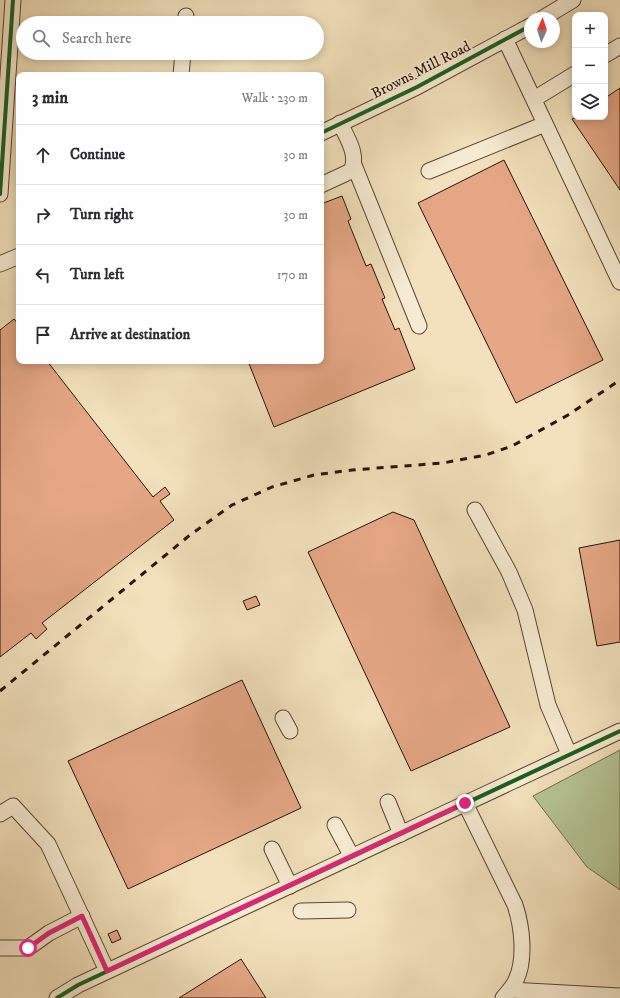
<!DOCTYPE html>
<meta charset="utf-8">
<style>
:root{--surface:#fff;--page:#f7f7f7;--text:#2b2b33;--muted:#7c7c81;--line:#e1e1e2}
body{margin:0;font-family:"IM FELL DW Pica",serif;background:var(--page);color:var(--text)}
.controls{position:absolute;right:12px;top:12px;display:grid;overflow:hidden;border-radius:8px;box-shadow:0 2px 10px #0003}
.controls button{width:36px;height:36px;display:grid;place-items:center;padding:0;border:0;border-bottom:1px solid var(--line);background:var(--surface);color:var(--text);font:20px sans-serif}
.compass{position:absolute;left:524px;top:12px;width:36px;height:36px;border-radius:50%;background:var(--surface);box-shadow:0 2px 10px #0003;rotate:3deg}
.stop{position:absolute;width:12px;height:12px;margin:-9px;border:3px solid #db2777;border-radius:50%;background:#fff}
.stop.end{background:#db2777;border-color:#fff;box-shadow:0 1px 4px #0008}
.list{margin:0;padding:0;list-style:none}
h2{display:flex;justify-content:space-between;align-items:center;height:52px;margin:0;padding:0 16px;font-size:17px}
h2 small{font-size:13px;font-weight:400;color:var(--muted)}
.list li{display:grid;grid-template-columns:26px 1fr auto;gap:12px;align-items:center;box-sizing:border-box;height:60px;padding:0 16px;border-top:1px solid var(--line)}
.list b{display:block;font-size:15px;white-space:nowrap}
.list em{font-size:13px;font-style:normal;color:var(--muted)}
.icon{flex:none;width:22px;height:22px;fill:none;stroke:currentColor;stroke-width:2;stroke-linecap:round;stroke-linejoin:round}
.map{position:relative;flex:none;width:620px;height:998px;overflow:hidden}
.search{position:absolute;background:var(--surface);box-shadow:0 2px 10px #0003;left:16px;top:16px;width:308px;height:44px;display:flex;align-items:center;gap:10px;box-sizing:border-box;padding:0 14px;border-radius:22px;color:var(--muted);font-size:15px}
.panel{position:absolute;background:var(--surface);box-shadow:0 2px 10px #0003;left:16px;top:72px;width:308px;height:292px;border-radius:8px}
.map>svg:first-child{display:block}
.green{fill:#b6c494;stroke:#6f6c4e}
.building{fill:#e5a786;stroke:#281307}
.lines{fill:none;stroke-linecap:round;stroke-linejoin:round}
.minor-casing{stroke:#5a4634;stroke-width:17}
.minor{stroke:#f7ecd3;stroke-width:15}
.rail{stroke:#281307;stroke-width:3;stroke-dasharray:7 7;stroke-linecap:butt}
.cycleway-casing{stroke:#f7ecd3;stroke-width:6}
.cycleway{stroke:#1b5e20;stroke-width:4}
.route{stroke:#db2777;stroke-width:5}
.labels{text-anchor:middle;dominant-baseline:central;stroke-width:3.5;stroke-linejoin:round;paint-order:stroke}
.street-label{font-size:15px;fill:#281307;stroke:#f7ecd3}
</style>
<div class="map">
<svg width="620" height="998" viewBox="0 0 620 998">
<rect width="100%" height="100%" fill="#f2e1bc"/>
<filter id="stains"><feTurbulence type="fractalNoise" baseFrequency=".005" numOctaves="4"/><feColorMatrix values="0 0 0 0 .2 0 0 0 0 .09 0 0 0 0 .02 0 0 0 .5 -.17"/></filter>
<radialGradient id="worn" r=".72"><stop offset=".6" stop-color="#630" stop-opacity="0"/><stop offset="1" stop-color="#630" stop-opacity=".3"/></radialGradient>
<path class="green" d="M620,750V890L587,867L533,796Z"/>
<g class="building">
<path d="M620,88V190L572,119L576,117H605V98Z"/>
<path d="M504,160L603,360L516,403L418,203Z"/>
<path d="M342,196L351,219L348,221L366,266L371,264L385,298L382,299L395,330L399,328L415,369L274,427L248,361H321V204Z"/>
<path d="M14,319L19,325V361H47L153,497L165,487L170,494L160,501L174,520L42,623L47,629L36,639L31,633L0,657V330Z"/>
<path d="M393,512L414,520L510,727L411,771L308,552Z"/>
<path d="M620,540V642L597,646L579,548Z"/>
<path d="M256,596L260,605L247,610L243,601Z"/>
<path d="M242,680L301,808L128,889L68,761Z"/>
<path d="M117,930L121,939L112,943L108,934Z"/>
<path d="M241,959L266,998H179Z"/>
</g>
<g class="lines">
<defs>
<g id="minor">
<path d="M543,18L573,0"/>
<path d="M185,23L186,16"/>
<path d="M505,39L620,282"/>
<path d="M605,55L620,46"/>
<path d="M181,75L183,53"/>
<path d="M534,99L575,74"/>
<path d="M321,133L417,87L530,26"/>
<path d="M354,165L419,326"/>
<path d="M429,171L545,124"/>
<path d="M321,185L351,171C359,155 347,138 340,123"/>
<path d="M0,194L13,0"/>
<path d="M0,264L19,256"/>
<path d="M475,510L509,572L525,610L548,705L569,754"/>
<path d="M283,718L290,731"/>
<path d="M388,802L401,834"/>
<path d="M465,803L515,905C522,926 526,959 516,980C513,987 508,992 503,998"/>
<path d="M0,814L13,806L48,844L107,971"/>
<path d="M335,825L352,857"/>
<path d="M272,849L290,886"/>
<path d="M301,911L348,910"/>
<path d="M0,948H28L49,933L82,916"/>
<path d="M510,990L620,996"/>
<path d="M57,998L78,985L620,731"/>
</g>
</defs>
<use href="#minor" class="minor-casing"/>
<use href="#minor" class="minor"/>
<path class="rail" d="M0,691L190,535L232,505L272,487L314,475L352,470L443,463L486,455L512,446L568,415L620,380"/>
<defs>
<g id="cycleway">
<path d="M321,133L417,87L530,26"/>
<path d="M0,194L13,0"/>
<path d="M57,998L78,985L620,731"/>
</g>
</defs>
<use href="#cycleway" class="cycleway-casing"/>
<use href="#cycleway" class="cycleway"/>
</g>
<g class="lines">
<path class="route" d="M28,948L49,933L82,916L107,971L465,803"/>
</g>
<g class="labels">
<g class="street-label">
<text transform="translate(421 70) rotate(-27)">Browns Mill Road</text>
</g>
</g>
<rect width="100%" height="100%" filter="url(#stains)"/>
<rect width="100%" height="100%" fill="url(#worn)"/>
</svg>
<div class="controls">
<button>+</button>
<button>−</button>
<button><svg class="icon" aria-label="layers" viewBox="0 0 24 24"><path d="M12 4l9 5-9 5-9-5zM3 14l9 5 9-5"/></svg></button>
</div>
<svg class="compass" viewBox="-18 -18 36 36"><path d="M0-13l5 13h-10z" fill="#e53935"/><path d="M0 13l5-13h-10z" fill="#7c7c81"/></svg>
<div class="stop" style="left:28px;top:948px"></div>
<div class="stop end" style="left:465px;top:803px"></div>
<div class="search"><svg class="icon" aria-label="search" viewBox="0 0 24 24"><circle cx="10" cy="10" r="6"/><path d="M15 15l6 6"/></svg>Search here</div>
<section class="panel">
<h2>3 min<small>Walk · 230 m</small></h2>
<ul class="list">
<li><svg class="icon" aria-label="ahead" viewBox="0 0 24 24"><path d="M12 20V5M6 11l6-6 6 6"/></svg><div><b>Continue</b></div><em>30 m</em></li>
<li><svg class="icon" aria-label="right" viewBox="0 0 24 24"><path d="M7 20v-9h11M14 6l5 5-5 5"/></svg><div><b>Turn right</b></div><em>30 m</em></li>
<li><svg class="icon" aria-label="left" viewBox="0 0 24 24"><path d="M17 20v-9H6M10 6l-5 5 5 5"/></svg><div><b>Turn left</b></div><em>170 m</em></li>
<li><svg class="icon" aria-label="arrive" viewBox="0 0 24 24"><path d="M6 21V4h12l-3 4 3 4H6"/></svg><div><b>Arrive at destination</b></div></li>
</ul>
</section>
</div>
